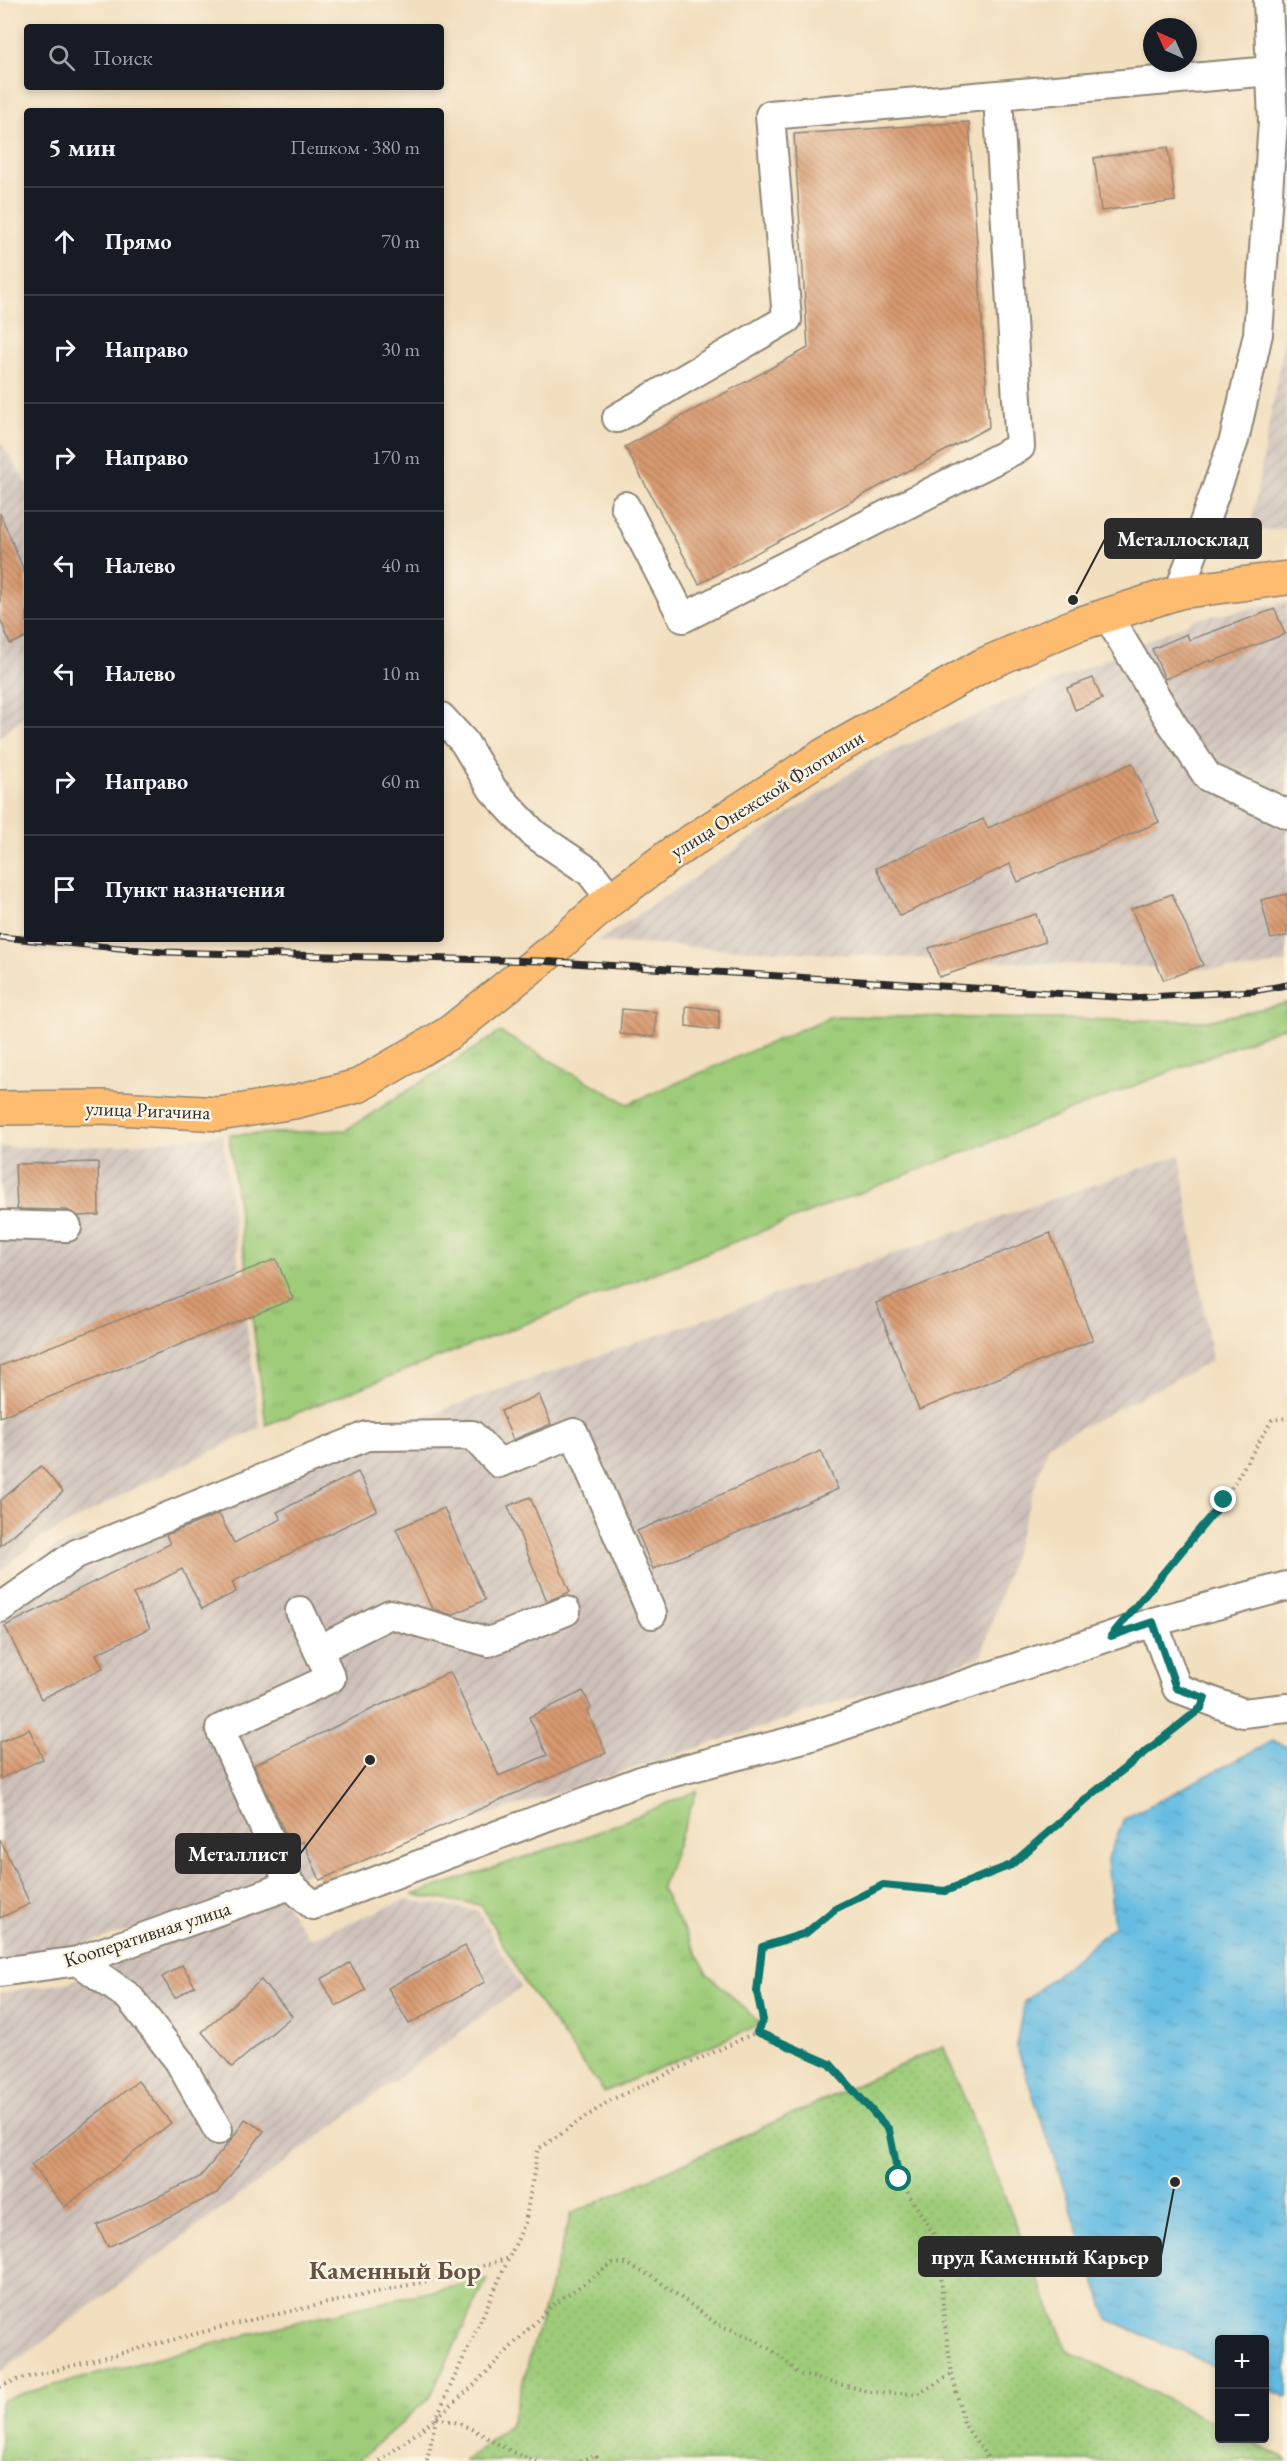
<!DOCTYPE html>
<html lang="ru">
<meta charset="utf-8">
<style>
:root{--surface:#171b24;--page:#20242c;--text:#f1f3f6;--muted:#9ea1a6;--line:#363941}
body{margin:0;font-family:"EB Garamond",serif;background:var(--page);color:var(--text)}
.controls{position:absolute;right:18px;bottom:18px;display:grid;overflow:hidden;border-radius:6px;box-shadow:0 3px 9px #0003}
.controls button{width:54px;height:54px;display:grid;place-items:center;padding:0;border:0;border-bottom:2px solid var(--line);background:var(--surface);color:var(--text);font:30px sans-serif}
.compass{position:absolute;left:1143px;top:18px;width:54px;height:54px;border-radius:50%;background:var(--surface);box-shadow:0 3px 9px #0003;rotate:315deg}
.stop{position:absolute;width:18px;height:18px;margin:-14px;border:4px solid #0f766e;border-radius:50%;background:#fff}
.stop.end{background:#0f766e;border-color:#fff;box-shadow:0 2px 6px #0008}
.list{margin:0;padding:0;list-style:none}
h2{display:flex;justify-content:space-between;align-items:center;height:78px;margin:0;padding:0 24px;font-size:26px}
h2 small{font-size:20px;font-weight:400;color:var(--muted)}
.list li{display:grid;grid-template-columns:39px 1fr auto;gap:18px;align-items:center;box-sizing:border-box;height:108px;padding:0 24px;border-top:2px solid var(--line)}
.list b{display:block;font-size:22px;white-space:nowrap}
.list em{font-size:20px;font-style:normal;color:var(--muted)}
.icon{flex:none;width:33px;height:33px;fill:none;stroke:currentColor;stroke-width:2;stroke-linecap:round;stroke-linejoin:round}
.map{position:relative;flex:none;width:1287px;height:2461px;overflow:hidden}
.search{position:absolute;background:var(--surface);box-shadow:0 3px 9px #0003;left:24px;top:24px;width:420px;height:66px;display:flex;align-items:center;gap:15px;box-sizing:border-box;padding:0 21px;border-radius:6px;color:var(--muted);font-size:22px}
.panel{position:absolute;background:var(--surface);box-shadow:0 3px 9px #0003;left:24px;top:108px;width:420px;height:834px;border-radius:6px}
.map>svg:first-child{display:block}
.industrial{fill:url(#industrial-furrows)}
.grass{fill:url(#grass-dots);stroke:#647c52;stroke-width:1.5}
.park{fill:url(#park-tufts);stroke:#647c52;stroke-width:1.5}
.water{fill:url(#water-ripples);stroke:#487486;stroke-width:1.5}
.building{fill:url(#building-back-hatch)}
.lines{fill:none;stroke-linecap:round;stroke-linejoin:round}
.minor-casing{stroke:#8e8575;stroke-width:32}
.major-casing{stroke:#8e8575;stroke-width:36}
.path{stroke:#8e8575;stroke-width:4;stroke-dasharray:1.5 4.5;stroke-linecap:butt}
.minor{stroke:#fff;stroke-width:28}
.major{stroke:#fdbc6f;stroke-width:33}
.rail-casing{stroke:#2b2b2b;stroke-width:7}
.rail{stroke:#fcf5e5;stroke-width:4.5;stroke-dasharray:14;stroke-linecap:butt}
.route{stroke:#0f766e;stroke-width:8}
.labels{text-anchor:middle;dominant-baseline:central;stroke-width:5;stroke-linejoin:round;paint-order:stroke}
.street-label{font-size:20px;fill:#2b2b2b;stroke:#fcf5e5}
.district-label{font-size:26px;font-weight:bold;fill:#685243;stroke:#fcf5e5}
.leader{fill:none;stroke:#2b2b2b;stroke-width:2}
.callout-dot{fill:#2b2b2b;stroke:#fcf5e5;stroke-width:2}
.callout{fill:#2b2b2b;stroke:#2b2b2b;stroke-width:2}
.callout-label{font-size:21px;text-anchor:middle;font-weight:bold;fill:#fff}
</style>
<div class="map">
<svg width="1287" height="2461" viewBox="0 0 1287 2461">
<defs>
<pattern id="industrial-furrows" width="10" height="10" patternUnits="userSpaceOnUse" patternTransform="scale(1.5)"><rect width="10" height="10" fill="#cec1ba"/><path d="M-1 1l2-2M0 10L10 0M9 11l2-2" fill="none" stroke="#b1a6a0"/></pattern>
<pattern id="grass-dots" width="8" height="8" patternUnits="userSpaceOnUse" patternTransform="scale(1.5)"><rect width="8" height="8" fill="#9ecc79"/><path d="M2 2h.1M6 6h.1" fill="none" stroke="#88af69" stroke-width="1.8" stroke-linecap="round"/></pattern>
<pattern id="park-tufts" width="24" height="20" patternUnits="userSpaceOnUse" patternTransform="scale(1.5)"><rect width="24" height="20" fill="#9ecc79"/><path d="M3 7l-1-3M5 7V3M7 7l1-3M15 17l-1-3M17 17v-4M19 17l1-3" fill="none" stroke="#88af69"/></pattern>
<pattern id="water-ripples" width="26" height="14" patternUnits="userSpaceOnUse" patternTransform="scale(1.5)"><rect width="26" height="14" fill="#65bce2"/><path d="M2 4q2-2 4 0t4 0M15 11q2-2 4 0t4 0" fill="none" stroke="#5399b7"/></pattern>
<pattern id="building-back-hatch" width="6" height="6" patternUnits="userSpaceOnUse" patternTransform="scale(1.5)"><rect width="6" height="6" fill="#d89a70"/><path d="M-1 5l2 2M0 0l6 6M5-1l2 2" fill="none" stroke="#af7e5c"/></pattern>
</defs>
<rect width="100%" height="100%" fill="#fcf5e5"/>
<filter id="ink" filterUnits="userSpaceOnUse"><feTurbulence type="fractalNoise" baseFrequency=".0167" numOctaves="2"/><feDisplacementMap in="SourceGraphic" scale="12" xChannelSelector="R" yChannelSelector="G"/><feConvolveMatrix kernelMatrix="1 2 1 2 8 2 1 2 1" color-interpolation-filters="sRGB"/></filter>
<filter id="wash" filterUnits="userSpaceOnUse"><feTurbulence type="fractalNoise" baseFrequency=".008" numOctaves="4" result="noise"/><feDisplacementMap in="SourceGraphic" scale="24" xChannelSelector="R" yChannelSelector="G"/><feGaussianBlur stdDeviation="1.35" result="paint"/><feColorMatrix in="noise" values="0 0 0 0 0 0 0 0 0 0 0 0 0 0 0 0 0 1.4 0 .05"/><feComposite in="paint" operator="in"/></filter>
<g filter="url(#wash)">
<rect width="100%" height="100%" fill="#f2dfbf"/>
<g class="industrial">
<path d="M1287,277V528L1250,532L1283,344Z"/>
<path d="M0,441L27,484V714L0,736Z"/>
<path d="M1287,602V962L1247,970L950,960L597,942L865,763L1200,618Z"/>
<path d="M222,1135L260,1428L131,1490L38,1540L0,1571V1147L108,1146Z"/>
<path d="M1180,1155L1212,1361L1048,1444L981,1657L35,1960L0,1962V1592L55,1547L456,1405Z"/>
<path d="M279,1895L310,1939L405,1900L478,1911L521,1987L11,2365L0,2370V1993L70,1982Z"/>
</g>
<path class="grass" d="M943,2046L1067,2350L1219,2425L1220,2438L1246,2439L1287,2459V2461H465L511,2423L571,2214Z"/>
<g class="park">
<path d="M1287,1003V1026L266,1425L229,1135L346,1130L500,1032L628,1104L832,1016L1207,1021Z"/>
<path d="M697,1791L661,1889L708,1974L761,2024L604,2092L526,1985L481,1905L412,1895L593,1834Z"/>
<path d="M487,2279L429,2398L358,2461H0V2401L13,2396L312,2318Z"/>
</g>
<path class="water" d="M1272,1741L1287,1747V2396L1285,2397L1265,2388L1264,2340H1220L1219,2368L1108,2319L1016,2045L1024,2002L1114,1926L1107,1860L1124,1819Z"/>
<g id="blocks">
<g class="building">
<path d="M969,122L989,427L699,584L625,447L808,348L794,134Z"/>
<path d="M1168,147L1175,201L1101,211L1094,158Z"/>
<path d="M0,513L27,578V637L10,644L0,618Z"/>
<path d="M1275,609L1285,634L1211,662L1210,660L1165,679L1152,649L1187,634L1189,640Z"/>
<path d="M1093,678L1102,699L1075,710L1067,688Z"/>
<path d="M1132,763L1159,822L1018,882L1010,864L900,916L876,868L983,819L988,828Z"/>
<path d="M1172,894L1203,965L1164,980L1131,909Z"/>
<path d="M1287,894V936L1271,939L1261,900Z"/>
<path d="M1036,914L1045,942L939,977L929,948Z"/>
<path d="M686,1006L719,1010V1030L686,1026Z"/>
<path d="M622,1009L656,1012L655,1037L620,1034Z"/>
<path d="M98,1162L99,1215L78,1216L67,1210L17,1209L15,1164Z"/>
<path d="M1050,1233L1093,1340L919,1410L876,1303Z"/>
<path d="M276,1259L293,1299L0,1417V1366Z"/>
<path d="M539,1395L551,1424L513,1440L501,1411Z"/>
<path d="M821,1451L838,1489L653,1569L637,1531Z"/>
<path d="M41,1466L63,1492L0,1546V1501Z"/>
<path d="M358,1472L377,1510L232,1582L236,1592L202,1609L182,1569L133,1594L150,1628L96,1654L103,1668L41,1699L5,1626L170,1544L166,1535L219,1514L234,1543L281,1519L277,1512Z"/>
<path d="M530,1497L570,1592L547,1601L508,1506Z"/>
<path d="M444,1508L485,1600L452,1615L432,1609L396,1529Z"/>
<path d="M450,1672L499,1776L547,1755L529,1717L583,1691L591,1708L587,1711L606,1753L320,1880L303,1841L291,1846L254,1765Z"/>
<path d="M29,1729L43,1759L0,1779V1742Z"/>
<path d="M0,1839L30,1904L0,1918Z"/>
<path d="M465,1946L485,1982L409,2024L388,1988Z"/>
<path d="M350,1963L366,1990L336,2006L321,1979Z"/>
<path d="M182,1965L195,1986L175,1998L162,1977Z"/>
<path d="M261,1980L292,2016L232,2067L202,2032Z"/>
<path d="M138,2081L171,2123L65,2207L31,2165Z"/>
<path d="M245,2119L264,2131L217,2193L108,2247L97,2225L200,2177L232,2139Z"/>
</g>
</g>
</g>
<g filter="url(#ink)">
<use href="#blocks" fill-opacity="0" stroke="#8e8575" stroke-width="1.5"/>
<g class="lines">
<defs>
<g id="minor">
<path d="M617,418L787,319L770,115L1271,71"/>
<path d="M625,506L683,618L1020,447L998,97"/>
<path d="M1160,598L1179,592L1234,440L1258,334L1273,122L1268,0"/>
<path d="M1107,615L1171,722L1208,777L1287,814"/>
<path d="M441,717L464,742L493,790L534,834L590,872L611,899"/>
<path d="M0,1225L67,1227"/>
<path d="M0,1608L76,1554L367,1436L472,1435L499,1463L574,1433L652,1614"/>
<path d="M300,1611L331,1678L220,1729L290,1885L313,1905L643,1780L808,1737L1153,1622L1287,1586"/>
<path d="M1153,1622L1177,1688L1243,1713L1287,1708"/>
<path d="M318,1650L390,1614L489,1642L566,1611"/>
<path d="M78,1961L129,1997L179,2061L218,2130"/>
<path d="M0,1972L78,1961L290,1885"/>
</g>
<path id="major" d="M0,1108L102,1107L219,1114L294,1102L358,1086L449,1033L550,952L611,899L673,853L824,755L983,665L1076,625L1179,592L1287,578"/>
</defs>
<use href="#minor" class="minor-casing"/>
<use href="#major" class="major-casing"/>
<g class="path">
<path d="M1141,1600L1224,1500L1272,1420L1287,1418"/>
<path d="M757,2032L763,2020L757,1992L762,1947L806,1933L835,1909L883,1885L945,1891L1011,1865L1091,1795L1190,1717"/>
<path d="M0,2387L13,2381L242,2322L454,2275L509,2258"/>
<path d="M437,2418C445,2420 453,2421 460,2424C487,2434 509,2455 537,2461"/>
<path d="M380,2461L436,2418L472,2387L550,2307L613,2263L627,2264L653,2277L717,2324L752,2338L780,2356L799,2374L871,2392L918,2394L952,2374"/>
<path d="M427,2461L436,2418L525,2223L538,2149L611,2100L757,2032L830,2064L889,2130L899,2179L939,2243L944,2320L952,2374L964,2424L990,2461"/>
<path d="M580,2461L596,2455L598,2461"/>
</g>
<use href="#minor" class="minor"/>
<use href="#major" class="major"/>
<defs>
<path id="rail" d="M0,937L163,952L540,961L1131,998L1253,991L1287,985"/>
</defs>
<use href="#rail" class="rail-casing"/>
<use href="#rail" class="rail"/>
</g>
</g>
<g class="lines" filter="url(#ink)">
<path class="route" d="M899,2179L889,2130L830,2064L757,2032L763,2020L757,1992L762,1947L806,1933L835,1909L883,1885L945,1891L1011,1865L1091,1795L1201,1708L1205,1698L1176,1688L1153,1622L1111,1636L1224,1500"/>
</g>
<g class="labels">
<g class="street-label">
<text transform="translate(767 794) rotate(-32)">улица Онежской Флотилии</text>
<text transform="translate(148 1110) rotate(2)">улица Ригачина</text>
<text transform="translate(147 1934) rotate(-18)">Кооперативная улица</text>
</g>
<g class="district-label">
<text x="395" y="2270">Каменный Бор</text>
</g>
</g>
<path class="leader" d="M1073 600L1105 539M370 1760L300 1854M1175 2182L1161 2256"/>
<g class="callout-dot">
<circle cx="1073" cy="600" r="6"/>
<circle cx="370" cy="1760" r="6"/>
<circle cx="1175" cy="2182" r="6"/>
</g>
<g class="callout">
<rect x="1105" y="519" width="156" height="39" rx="6"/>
<rect x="176" y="1834" width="124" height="39" rx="6"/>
<rect x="919" y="2237" width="242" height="39" rx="6"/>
</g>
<g class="callout-label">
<text x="1183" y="546">Металлосклад</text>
<text x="238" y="1861">Металлист</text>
<text x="1040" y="2264">пруд Каменный Карьер</text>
</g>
</svg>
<div class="controls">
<button>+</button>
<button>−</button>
</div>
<svg class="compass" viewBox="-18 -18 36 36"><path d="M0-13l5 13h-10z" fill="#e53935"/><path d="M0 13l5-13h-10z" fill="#9ea1a6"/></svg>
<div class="stop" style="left:899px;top:2179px"></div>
<div class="stop end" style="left:1224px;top:1500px"></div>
<div class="search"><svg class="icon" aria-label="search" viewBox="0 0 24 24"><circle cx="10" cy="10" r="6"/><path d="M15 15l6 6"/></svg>Поиск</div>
<section class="panel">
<h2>5 мин<small>Пешком · 380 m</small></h2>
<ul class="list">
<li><svg class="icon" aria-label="ahead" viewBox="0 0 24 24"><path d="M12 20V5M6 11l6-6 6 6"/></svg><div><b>Прямо</b></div><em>70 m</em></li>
<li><svg class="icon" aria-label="right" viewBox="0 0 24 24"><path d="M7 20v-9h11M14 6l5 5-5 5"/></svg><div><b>Направо</b></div><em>30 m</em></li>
<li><svg class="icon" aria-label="right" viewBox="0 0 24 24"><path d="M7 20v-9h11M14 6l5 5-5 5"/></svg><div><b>Направо</b></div><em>170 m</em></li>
<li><svg class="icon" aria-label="left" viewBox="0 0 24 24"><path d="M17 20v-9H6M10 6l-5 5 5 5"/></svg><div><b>Налево</b></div><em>40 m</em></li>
<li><svg class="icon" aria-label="left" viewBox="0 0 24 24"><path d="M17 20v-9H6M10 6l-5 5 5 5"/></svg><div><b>Налево</b></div><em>10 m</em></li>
<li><svg class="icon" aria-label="right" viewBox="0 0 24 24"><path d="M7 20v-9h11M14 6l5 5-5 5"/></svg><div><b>Направо</b></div><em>60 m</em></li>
<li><svg class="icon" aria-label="arrive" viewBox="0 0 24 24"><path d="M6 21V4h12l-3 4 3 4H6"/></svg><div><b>Пункт назначения</b></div></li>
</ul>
</section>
</div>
